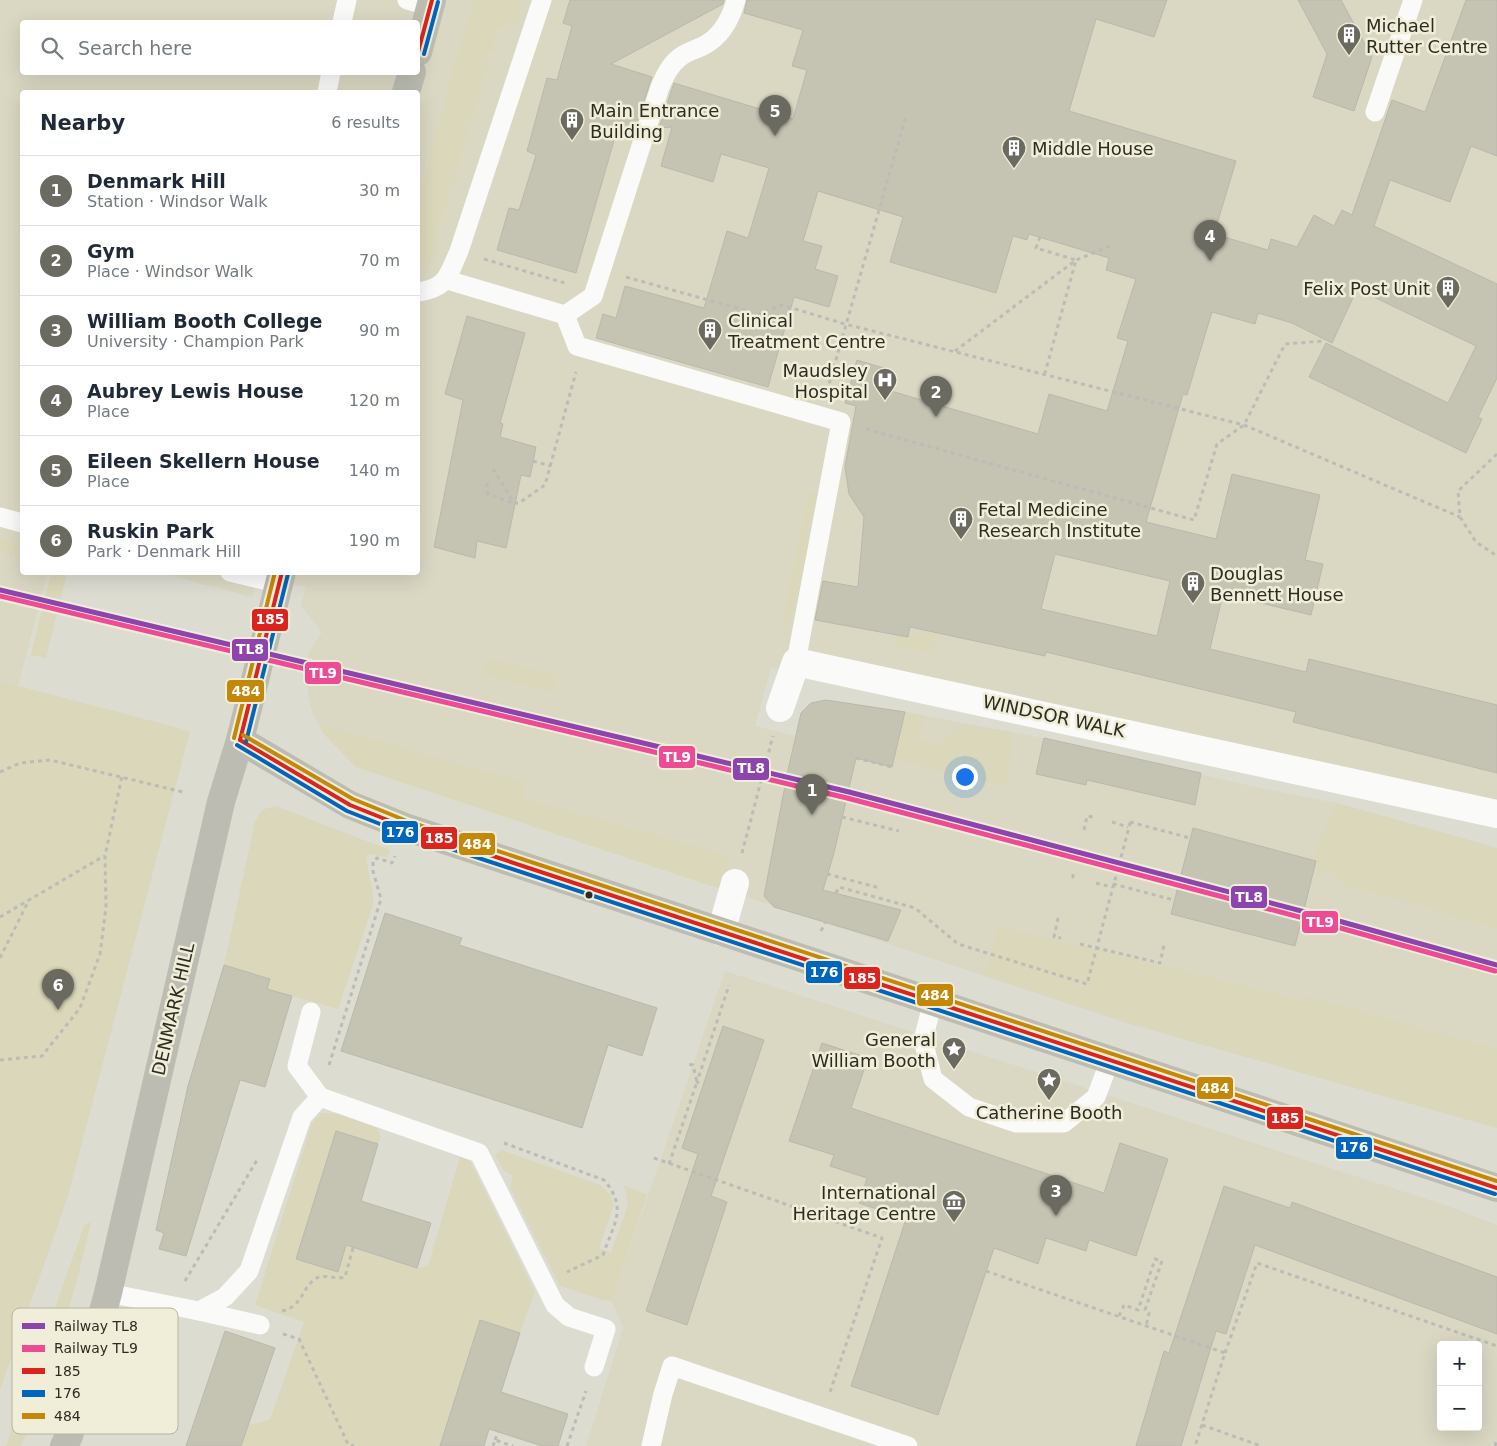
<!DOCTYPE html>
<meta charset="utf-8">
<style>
:root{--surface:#fff;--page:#f2f2f3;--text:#1f2937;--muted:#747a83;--line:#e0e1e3;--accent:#6b6a60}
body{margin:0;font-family:"DejaVu Sans",sans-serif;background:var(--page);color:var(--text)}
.controls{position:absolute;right:15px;bottom:15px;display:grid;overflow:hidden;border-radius:5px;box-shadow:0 5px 20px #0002}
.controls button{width:45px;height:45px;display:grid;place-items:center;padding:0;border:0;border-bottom:1px solid var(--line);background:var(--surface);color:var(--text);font:25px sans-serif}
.you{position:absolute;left:964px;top:776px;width:18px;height:18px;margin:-12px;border:4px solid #fff;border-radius:50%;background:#1a73e8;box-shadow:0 0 0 8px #1a73e833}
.badge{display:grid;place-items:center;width:32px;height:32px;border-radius:50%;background:var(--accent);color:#fff;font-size:16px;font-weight:700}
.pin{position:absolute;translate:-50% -41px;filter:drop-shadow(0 1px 2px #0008)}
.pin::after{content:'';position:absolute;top:26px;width:18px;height:15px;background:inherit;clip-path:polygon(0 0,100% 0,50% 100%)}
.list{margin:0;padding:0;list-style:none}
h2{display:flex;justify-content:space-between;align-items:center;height:65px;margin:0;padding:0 20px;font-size:21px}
h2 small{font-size:16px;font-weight:400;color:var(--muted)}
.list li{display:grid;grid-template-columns:32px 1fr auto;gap:15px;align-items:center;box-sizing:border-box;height:70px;padding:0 20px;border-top:1px solid var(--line)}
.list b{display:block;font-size:19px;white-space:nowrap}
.list p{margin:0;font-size:16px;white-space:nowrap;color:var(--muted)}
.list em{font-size:16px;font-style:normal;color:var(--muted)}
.icon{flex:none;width:28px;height:28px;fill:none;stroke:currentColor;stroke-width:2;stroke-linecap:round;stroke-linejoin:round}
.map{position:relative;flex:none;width:1497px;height:1446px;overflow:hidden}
.search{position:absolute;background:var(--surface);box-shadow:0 5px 20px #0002;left:20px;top:20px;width:400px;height:55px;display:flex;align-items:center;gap:12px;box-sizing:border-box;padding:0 18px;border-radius:5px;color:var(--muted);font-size:19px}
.panel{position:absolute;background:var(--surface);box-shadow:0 5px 20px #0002;left:20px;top:90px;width:400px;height:485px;border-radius:5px}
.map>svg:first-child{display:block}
.built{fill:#dad8c3;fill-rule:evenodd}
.green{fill:#dad7ba}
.building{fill:#c5c3b2;stroke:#b9b8ae;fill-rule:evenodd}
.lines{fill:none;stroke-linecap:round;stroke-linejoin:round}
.path{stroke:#bcbcb6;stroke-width:3;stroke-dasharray:4 4;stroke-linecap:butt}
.lane{stroke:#fafaf8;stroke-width:19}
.street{stroke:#fafaf8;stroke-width:28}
.primary{stroke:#bdbcb2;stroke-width:28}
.bus-1-casing{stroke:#f0eed8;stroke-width:8}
.bus-2-casing{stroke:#f0eed8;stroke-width:8}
.bus-3-casing{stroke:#f0eed8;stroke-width:8}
.bus-1{stroke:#dc241f;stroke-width:4}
.bus-2{stroke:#0065bd;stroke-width:4}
.bus-3{stroke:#c48809;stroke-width:4}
.rail-1-casing{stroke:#f0eed8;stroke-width:9}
.rail-2-casing{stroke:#f0eed8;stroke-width:9}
.rail-1{stroke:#8e44ad;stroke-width:5}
.rail-2{stroke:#ee4b95;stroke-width:5}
.bus-dot{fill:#2d2c23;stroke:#f0eed8;stroke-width:2}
.labels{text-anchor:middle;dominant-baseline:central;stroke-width:5;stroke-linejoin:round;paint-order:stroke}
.poi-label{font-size:18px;fill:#2d2c23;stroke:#f0eed8;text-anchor:start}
.street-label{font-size:18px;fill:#2d2c23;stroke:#f0eed8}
.key{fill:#f0eed8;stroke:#b6b4a2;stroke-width:1}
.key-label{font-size:14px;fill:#2d2c23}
.line-badge{stroke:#f0eed8;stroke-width:2}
.badge-label{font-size:14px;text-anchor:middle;font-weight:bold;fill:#fff}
</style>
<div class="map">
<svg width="1497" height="1446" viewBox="0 0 1497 1446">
<rect width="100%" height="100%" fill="#dddcd1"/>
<g class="built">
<path d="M0,0H1497V814L1066,719L771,668L755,726L796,736L801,713L811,703L826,700L905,712L1044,738L1260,788L1337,803L1497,848V1128L1126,1023L356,767L325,735L313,715L308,696L306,663L311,648L322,632L301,605L306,587L257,578L252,597L160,573L418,572V92H22V572L48,573L18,686L0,681ZM22,22H418V72H22Z"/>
<path d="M725,971L1448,1206L1497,1225V1446H586L623,1328L612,1301ZM1441,1345H1478V1427H1441Z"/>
</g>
<g class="green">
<path d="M475,0H521L518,25L510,23L493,32L496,37L492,40L496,50L486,55L491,66L482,72L488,80L478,88L482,97L473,104L477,113L469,119L471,122L466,126L469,136L461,143L467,151L458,157L461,167L453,173L456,182L448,188L450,195L437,233L434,255L427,271L418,272V204L454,68Z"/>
<path d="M810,491L817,494L807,532L810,547L807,562L802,570L789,628L782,625Z"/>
<path d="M0,539L22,545V557L0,552Z"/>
<path d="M51,572L67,573L46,658L31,655Z"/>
<path d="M923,630L936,632L933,654L891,644L893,634L908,637Z"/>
<path d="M488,658L558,676L554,692L484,674Z"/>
<path d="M0,681L190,731L68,1196L0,1390Z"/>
<path d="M905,712L925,716L917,738L944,745L946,737L949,738L954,729L961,731L962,724L1013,732L1006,787L893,759Z"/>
<path d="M318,724L526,783L523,798L730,856L723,890L356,767L325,735Z"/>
<path d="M1337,803L1497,848V928L1338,883L1340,875L1308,867Z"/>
<path d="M275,806L390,850L387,857L369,854L366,857C368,874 374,889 373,905L338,1009L267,989L270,979L224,965L255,822L262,810Z"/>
<path d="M999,926L1303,1001L1305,996L1497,1049V1128L1193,1042L984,976Z"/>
<path d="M322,1113L339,1114L377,1128L381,1137L378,1144L336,1131L297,1258L338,1271L346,1246L417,1268L428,1266L460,1157L470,1161L535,1292L520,1333L480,1321L440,1446H241L249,1425L270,1420L304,1322L255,1305L312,1123Z"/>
<path d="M502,1150L600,1185L610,1194L614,1205L599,1248L611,1252L628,1205L624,1185L647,1195L612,1301L602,1300L560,1286L510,1188L513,1176L503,1170L495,1154Z"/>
<path d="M91,1222C74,1299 50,1373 21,1446H6L84,1226Z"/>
</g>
<g class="building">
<path d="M570,0H724L723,4L611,64L652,77L635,129L617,130L576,273L497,250L509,208L519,210L536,155L527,151L547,78L557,80L572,26L563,23Z"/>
<path d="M747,0H1167L1154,37L1096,19L1069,111L1236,161L1214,234L1268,250L1271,239L1297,247L1314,215L1334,226L1342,210L1352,215L1392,100L1425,112L1466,0H1497V156L1471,146L1450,202L1390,180L1374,226L1497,284V378L1478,417L1482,419L1466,453L1309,377L1326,343L1448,403L1476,346L1357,289L1332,343L1292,323L1258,313L1255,324L1212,312L1187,395L1183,394L1146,522L1216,539L1232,474L1320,495L1305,560L1323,564L1311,615L1223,594L1210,649L1306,672L1309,659L1497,705V773L1293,722L1296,712L1046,652L1045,656L910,627L908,637L815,620L823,581L858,587L864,517L849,494L845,467L856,406L845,403L857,360L890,370L884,389L1038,434L1049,394L1107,411L1128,341L1117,338L1136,279L1106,270L1109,258L1029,234L1027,240L1013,236L996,293L890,262L903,217L818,191L803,241L822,246L815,269L838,276L829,307L794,297L768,387L596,338L603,314L616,318L625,286L704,308L727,231L748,238L769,168L721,154L713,182L661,166L672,127L659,128L674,83L793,119L807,70L792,66L803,30L744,13ZM1055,554L1170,581L1157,636L1041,609Z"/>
<path d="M1298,0H1341L1372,57L1354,111L1313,97L1327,54Z"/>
<path d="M467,316L525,333L500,423L503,424L500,437L536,447L530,477L521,475L506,548L477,541L475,558L434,547L463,400L445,394Z"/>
<path d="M826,700L905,712L892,767L856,758L834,853L823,890L901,910L888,941L774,907L764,896L787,775L801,713L811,703Z"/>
<path d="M1044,738L1201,773L1195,805L1087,780L1086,785L1036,774Z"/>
<path d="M1193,828L1316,861L1295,946L1171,914Z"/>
<path d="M385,913L462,938L459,945L657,1008L642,1056L608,1045L582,1128L341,1051Z"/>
<path d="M224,965L270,979L267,989L292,996L265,1087L240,1080L186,1256L159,1249L164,1233L156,1230L188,1086Z"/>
<path d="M723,1026L764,1040L711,1196L727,1202L687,1325L646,1311L698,1154L682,1148Z"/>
<path d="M822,1043L868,1058L851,1108L1104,1193L1120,1143L1168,1159L1136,1256L1089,1240L1086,1251L1046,1238L1038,1264L994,1248L938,1415L851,1386L906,1219L859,1203L867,1178L830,1166L834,1155L789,1141Z"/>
<path d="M336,1131L378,1144L361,1201L431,1223L417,1268L346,1245L338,1272L296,1259Z"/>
<path d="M1224,1186L1290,1208L1292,1202L1497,1277V1334L1255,1245L1226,1334L1216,1331L1181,1446H1136L1164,1351L1169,1353Z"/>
<path d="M480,1320L520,1333L501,1392L568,1414L558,1446H542L489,1429L484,1446H440Z"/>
<path d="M225,1331L275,1348L241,1446H186Z"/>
</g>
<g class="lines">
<g class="path">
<path d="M1040,237L1036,248L1076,260L1045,373"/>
<path d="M484,259L565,283"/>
<path d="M626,277L758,314L782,305L845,324L1244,425L1460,517"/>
<path d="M955,351L1076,260L1113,245"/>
<path d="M827,391L906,116"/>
<path d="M866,429L1194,520L1217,444L1244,425L1285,344L1324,341"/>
<path d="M1497,454L1458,491L1460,517L1476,542L1497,556"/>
<path d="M533,461L551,466"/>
<path d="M493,469L514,503H519L545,485L576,372"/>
<path d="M487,483L488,494L513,503"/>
<path d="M856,758L892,767"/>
<path d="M0,772L20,763L50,760L183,792"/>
<path d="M842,817L899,831"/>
<path d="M1112,822L1128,827"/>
<path d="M1130,822L1190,838"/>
<path d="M1084,830L1087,816L1093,817"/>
<path d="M742,853L773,736"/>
<path d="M827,874L880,888"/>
<path d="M1073,874V877L1077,878"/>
<path d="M1096,883L1112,887"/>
<path d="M1113,884L1174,900"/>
<path d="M836,893L839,887L915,908L958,944L1087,984L1131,820"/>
<path d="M0,917L104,856"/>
<path d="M1058,918L1054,937L1061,938"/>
<path d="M821,931L825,923"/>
<path d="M1080,944L1160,963L1164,945"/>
<path d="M0,958L28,902"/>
<path d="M0,1060L42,1056L80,1008L100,954L106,907L105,856L122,776"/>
<path d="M329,1065L381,899L373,871V861L377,858L392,863L395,856"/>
<path d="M699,1083L697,1082L729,985"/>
<path d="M504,1143L604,1180C628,1208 614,1223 603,1255L567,1272"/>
<path d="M654,1158L882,1238L830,1392"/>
<path d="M669,1164L697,1082L693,1065L687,1064"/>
<path d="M986,1271L1225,1353L1195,1446"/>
<path d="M185,1281L257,1160"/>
<path d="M282,1311C303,1306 301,1289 315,1279C324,1273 335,1280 345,1277L353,1248"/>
<path d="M1119,1316L1124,1305L1138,1310L1155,1259L1162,1261L1145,1310L1149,1313L1146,1326"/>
<path d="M283,1334L299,1339L348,1444L354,1446"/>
<path d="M1225,1353L1257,1263L1497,1346"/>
<path d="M1202,1425L1261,1446"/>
<path d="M495,1440L498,1432"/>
<path d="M493,1446L495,1440L513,1446"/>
<path d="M567,1446L586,1391"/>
<path d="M1495,1446L1497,1439"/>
</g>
<g class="lane">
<path d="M407,0L431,7"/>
<path d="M342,22L347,0"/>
<path d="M327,92L331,72"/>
<path d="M1375,112L1413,0"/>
<path d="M447,280L565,315L577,346L841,422L796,662"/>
<path d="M418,292C447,288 448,276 459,251L542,0"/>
<path d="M565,315L593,296L660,87C665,76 669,66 679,58C685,52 695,50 703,46C721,37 731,18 736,0"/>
<path d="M0,517L22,523"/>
<path d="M230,572L280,584"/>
<path d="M933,1001L923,1040L933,1079L969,1107L1016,1123H1064L1096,1097L1110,1060"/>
<path d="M311,1012L297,1066L320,1097"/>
<path d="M108,1293L199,1311L225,1297L249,1271L302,1117L320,1097L479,1153L555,1305L569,1317L606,1329L594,1367"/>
<path d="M199,1311L260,1325"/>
<path d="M651,1446L663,1394L672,1366L908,1446"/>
</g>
<g class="street">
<path d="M780,708L796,662L1497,814"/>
<path d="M721,932L735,883"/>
</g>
<g class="primary">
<path d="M418,52L432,0"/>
<path d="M406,92L412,72"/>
<path d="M240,740L350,805L405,827L1497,1188"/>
<path d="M64,1446L69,1436L108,1293L221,802L240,740L282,572"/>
</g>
<defs>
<g id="bus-1">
<path d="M418,52L432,0"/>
<path d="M240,740L350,805L405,827L1497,1188"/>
<path d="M240,740L282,572"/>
</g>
<g id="bus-2">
<path d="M424,54L438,2"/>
<path d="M246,742L288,574"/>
<path d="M237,745L347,811L403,833L1495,1194"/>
</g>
<g id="bus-3">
<path d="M243,735L353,799L407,821L1497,1181"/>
<path d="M234,738L275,572"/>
</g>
</defs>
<use href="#bus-1" class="bus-1-casing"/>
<use href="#bus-2" class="bus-2-casing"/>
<use href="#bus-3" class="bus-3-casing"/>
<use href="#bus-1" class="bus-1"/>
<use href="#bus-2" class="bus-2"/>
<use href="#bus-3" class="bus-3"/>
<defs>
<path id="rail-1" d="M0,590L849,792L1328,918L1497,965"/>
<path id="rail-2" d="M0,596L847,798L1326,924L1495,971"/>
</defs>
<use href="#rail-1" class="rail-1-casing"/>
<use href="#rail-2" class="rail-2-casing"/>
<use href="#rail-1" class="rail-1"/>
<use href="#rail-2" class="rail-2"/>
</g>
<defs>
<symbol id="building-pin" viewBox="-11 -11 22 30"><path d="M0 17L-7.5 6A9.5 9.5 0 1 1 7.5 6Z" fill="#6b6a60" stroke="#f0eed8"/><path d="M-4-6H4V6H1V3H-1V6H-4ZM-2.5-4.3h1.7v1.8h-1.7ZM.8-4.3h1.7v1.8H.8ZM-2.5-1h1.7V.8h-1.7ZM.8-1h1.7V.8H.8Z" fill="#fff"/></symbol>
<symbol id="hospital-pin" viewBox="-11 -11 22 30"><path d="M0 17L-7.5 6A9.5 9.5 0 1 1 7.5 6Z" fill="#6b6a60" stroke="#f0eed8"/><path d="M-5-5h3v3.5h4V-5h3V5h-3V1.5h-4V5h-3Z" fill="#fff"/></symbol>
<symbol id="sight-pin" viewBox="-11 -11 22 30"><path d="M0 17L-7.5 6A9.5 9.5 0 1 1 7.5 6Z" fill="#6b6a60" stroke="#f0eed8"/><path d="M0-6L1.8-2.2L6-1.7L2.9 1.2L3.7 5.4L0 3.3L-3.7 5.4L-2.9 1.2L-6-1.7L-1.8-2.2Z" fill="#fff"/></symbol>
<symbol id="museum-pin" viewBox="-11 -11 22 30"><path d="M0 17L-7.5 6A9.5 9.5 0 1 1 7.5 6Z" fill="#6b6a60" stroke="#f0eed8"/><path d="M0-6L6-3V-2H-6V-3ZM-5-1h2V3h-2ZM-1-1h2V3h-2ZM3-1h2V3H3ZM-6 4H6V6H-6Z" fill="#fff"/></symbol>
</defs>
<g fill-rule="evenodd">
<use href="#building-pin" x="1335" y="21" width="28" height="38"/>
<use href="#building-pin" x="558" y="106" width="28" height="38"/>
<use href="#building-pin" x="1000" y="134" width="28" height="38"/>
<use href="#building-pin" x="1434" y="274" width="28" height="38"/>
<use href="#building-pin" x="696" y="316" width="28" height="38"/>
<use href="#hospital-pin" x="871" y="366" width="28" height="38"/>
<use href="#building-pin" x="947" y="505" width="28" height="38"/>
<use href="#building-pin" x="1179" y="569" width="28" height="38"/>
<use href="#sight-pin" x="940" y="1035" width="28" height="38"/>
<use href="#sight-pin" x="1035" y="1066" width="28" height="38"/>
<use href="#museum-pin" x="940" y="1188" width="28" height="38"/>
</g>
<circle class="bus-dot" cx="589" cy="895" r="4.5"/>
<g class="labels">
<g class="poi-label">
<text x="1366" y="25">Michael<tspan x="1366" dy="21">Rutter Centre</tspan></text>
<text x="590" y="110">Main Entrance<tspan x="590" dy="21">Building</tspan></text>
<text x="1032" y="148">Middle House</text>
<text x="1430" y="288" text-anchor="end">Felix Post Unit</text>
<text x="728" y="320">Clinical<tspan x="728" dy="21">Treatment Centre</tspan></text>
<text x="868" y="370" text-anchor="end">Maudsley<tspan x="868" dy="21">Hospital</tspan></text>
<text x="978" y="509">Fetal Medicine<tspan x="978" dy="21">Research Institute</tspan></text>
<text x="1210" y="573">Douglas<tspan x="1210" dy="21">Bennett House</tspan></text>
<text x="936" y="1039" text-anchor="end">General<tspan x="936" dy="21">William Booth</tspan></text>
<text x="1049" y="1112" text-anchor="middle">Catherine Booth</text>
<text x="936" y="1192" text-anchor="end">International<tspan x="936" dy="21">Heritage Centre</tspan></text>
</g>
<g class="street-label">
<text transform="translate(1054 716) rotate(12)">WINDSOR WALK</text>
<text transform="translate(173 1009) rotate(-77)">DENMARK HILL</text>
</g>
</g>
<rect x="12" y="1308" width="166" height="126" rx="8" class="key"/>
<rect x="22" y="1323" width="23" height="6" fill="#8e44ad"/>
<rect x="22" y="1345" width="23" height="7" fill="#ee4b95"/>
<rect x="22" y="1368" width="23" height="6" fill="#dc241f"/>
<rect x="22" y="1390" width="23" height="7" fill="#0065bd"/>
<rect x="22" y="1413" width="23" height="6" fill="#c48809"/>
<g class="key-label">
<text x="54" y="1331">Railway TL8</text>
<text x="54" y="1353">Railway TL9</text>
<text x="54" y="1376">185</text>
<text x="54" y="1398">176</text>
<text x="54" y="1421">484</text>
</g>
<g class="line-badge">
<rect x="251" y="608" width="38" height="24" rx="5" fill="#dc241f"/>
<rect x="231" y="638" width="38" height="24" rx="5" fill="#8e44ad"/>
<rect x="304" y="661" width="38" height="24" rx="5" fill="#ee4b95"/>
<rect x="226" y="679" width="39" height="24" rx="5" fill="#c48809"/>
<rect x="658" y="745" width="38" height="24" rx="5" fill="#ee4b95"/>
<rect x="732" y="757" width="38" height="24" rx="5" fill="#8e44ad"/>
<rect x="381" y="820" width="38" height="24" rx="5" fill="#0065bd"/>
<rect x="420" y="826" width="38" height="24" rx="5" fill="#dc241f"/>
<rect x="458" y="832" width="38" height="24" rx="5" fill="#c48809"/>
<rect x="1230" y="885" width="38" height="24" rx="5" fill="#8e44ad"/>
<rect x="1301" y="910" width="38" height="24" rx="5" fill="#ee4b95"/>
<rect x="805" y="960" width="38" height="24" rx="5" fill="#0065bd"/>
<rect x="843" y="966" width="38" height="24" rx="5" fill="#dc241f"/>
<rect x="916" y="983" width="38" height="24" rx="5" fill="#c48809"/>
<rect x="1196" y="1076" width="38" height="24" rx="5" fill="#c48809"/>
<rect x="1266" y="1106" width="38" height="24" rx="5" fill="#dc241f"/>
<rect x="1335" y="1136" width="38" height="24" rx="5" fill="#0065bd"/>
</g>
<g class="badge-label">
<text x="270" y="624">185</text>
<text x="250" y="654">TL8</text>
<text x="323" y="678">TL9</text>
<text x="246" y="696">484</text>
<text x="677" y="762">TL9</text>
<text x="751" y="773">TL8</text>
<text x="400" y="837">176</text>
<text x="439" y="843">185</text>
<text x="477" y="849">484</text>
<text x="1249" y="902">TL8</text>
<text x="1320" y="927">TL9</text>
<text x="824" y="977">176</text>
<text x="862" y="983">185</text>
<text x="935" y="1000">484</text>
<text x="1215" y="1093">484</text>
<text x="1285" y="1123">185</text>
<text x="1354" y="1152">176</text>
</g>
</svg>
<div class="controls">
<button>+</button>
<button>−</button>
</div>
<div class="you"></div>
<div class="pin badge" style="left:812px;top:815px">1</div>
<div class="pin badge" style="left:936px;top:417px">2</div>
<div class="pin badge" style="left:1056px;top:1216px">3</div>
<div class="pin badge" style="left:1210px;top:261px">4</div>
<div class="pin badge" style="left:775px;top:136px">5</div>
<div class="pin badge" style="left:58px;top:1010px">6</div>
<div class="search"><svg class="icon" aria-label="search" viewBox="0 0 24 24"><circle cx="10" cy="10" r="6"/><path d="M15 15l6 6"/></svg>Search here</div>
<section class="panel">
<h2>Nearby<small>6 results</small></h2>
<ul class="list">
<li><span class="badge">1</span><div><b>Denmark Hill</b><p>Station · Windsor Walk</p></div><em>30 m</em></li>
<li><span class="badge">2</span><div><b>Gym</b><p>Place · Windsor Walk</p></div><em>70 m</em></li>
<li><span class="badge">3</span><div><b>William Booth College</b><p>University · Champion Park</p></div><em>90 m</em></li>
<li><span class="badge">4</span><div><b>Aubrey Lewis House</b><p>Place</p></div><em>120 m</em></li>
<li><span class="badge">5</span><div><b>Eileen Skellern House</b><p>Place</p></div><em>140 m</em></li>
<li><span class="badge">6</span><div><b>Ruskin Park</b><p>Park · Denmark Hill</p></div><em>190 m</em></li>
</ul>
</section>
</div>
